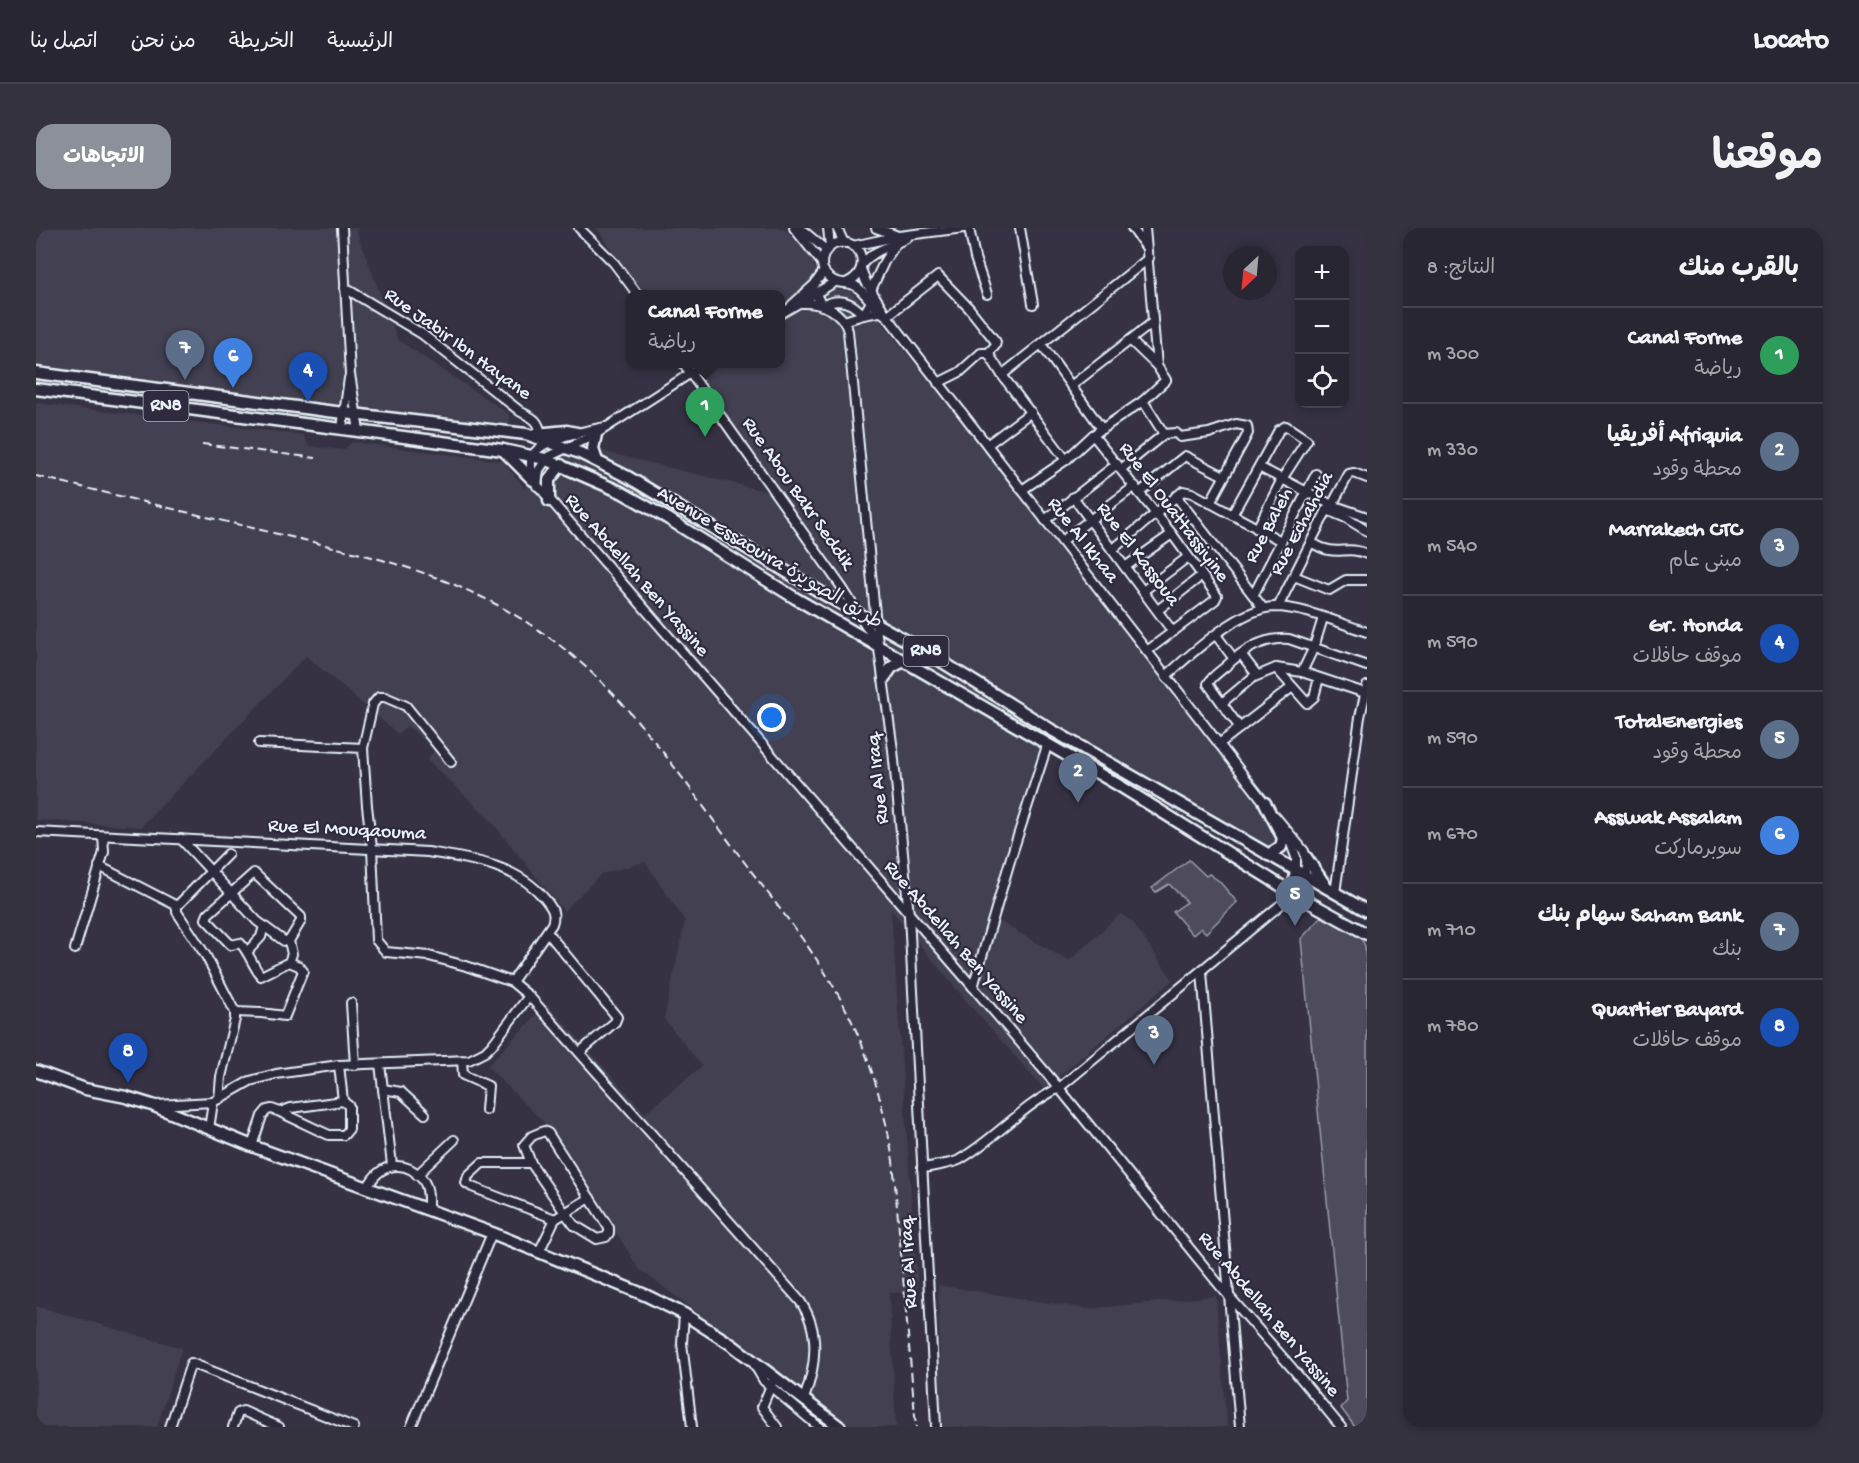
<!DOCTYPE html>
<html lang="ar">
<meta charset="utf-8">
<style>
:root{--surface:#282633;--page:#34323f;--text:#f1f3f6;--muted:#a5a5ac;--line:#44434e;--accent:#8c9099}
body{margin:0;font-family:"Gochi Hand","Playpen Sans Arabic",sans-serif;background:var(--page);color:var(--text);direction:rtl}
.controls{position:absolute;right:18px;top:18px;display:grid;overflow:hidden;border-radius:12px;box-shadow:0 3px 9px #0003}
.controls button{width:54px;height:54px;display:grid;place-items:center;padding:0;border:0;border-bottom:2px solid var(--line);background:var(--surface);color:var(--text);font:30px sans-serif}
.compass{position:absolute;left:1187px;top:18px;width:54px;height:54px;border-radius:50%;background:var(--surface);box-shadow:0 3px 9px #0003;rotate:206deg}
.you{position:absolute;left:736px;top:490px;width:21px;height:21px;margin:-15px;border:4px solid #fff;border-radius:50%;background:#1a73e8;box-shadow:0 0 0 9px #1a73e833}
.badge{display:grid;place-items:center;width:39px;height:39px;border-radius:50%;background:var(--accent);color:#fff;font-size:20px;font-weight:700}
.pin{position:absolute;translate:-50% -50px;filter:drop-shadow(0 2px 3px #0008)}
.pin::after{content:'';position:absolute;top:32px;width:21px;height:18px;background:inherit;clip-path:polygon(0 0,100% 0,50% 100%)}
.popup{position:absolute;left:590px;top:62px;width:159px;height:78px;box-sizing:border-box;display:grid;place-content:center;border-radius:12px;background:var(--surface);filter:drop-shadow(0 2px 4px #0005);font-size:20px;white-space:nowrap;color:var(--muted)}
.popup b{font-size:22px;color:var(--text)}
.popup::after{content:'';position:absolute;left:50%;top:100%;margin-left:-12px;border:12px solid transparent;border-top-color:var(--surface)}
.list{margin:0;padding:0;list-style:none}
h2{display:flex;justify-content:space-between;align-items:center;height:78px;margin:0;padding:0 24px;font-size:26px}
h2 small{font-size:20px;font-weight:400;color:var(--muted)}
.list li{display:grid;grid-template-columns:39px 1fr auto;gap:18px;align-items:center;box-sizing:border-box;height:96px;padding:0 24px;border-top:2px solid var(--line)}
.list b{display:block;font-size:22px;white-space:nowrap}
.list p{margin:0;font-size:20px;white-space:nowrap;color:var(--muted)}
.list em{font-size:20px;font-style:normal;color:var(--muted)}
.icon{flex:none;width:33px;height:33px;fill:none;stroke:currentColor;stroke-width:2;stroke-linecap:round;stroke-linejoin:round}
.map{position:relative;flex:none;width:1331px;height:1199px;overflow:hidden;direction:ltr;border-radius:18px}
header{display:flex;align-items:center;gap:36px;box-sizing:border-box;height:84px;padding:0 30px;background:var(--surface);border-bottom:2px solid var(--line)}
header strong{font-size:28px}
nav{display:flex;gap:33px;margin-inline-start:auto;font-size:21px}
.intro{display:flex;align-items:center;justify-content:space-between;box-sizing:border-box;height:144px;padding:0 36px}
h1{margin:0;font-size:42px}
.button{padding:15px 27px;border-radius:18px;background:var(--accent);color:#fff;font-size:21px;font-weight:700}
main{display:flex;gap:36px;padding:0 36px}
aside{flex:1;background:var(--surface);border-radius:18px;box-shadow:0 3px 9px #0003}
.map>svg:first-child{display:block}
.built{fill:#433f51}
.green{fill:#4d4b5c;stroke:#9a9eaa;stroke-width:1.5}
.lines{fill:none;stroke-linecap:round;stroke-linejoin:round}
.minor-casing{stroke:#e8f1f8;stroke-width:12}
.major-casing{stroke:#e8f1f8;stroke-width:15}
.minor{stroke:#2f2a3d;stroke-width:8}
.major{stroke:#2f2a3d;stroke-width:10}
.rail{stroke:#e8f1f8;stroke-width:2;stroke-dasharray:9 4.5;stroke-linecap:butt}
.labels{text-anchor:middle;dominant-baseline:central;stroke-width:4.5;stroke-linejoin:round;paint-order:stroke}
.shield{fill:#2f2a3d;stroke:#b0b5c0;stroke-width:1.5}
.shield-label{font-size:18px;font-weight:bold;fill:#e8f1f8}
.street-label{font-size:20px;fill:#e8f1f8;stroke:#2f2a3d}
</style>
<header>
<strong>Locato</strong>
<nav><a>الرئيسية</a><a>الخريطة</a><a>من نحن</a><a>اتصل بنا</a></nav>
</header>
<div class="intro"><h1>موقعنا</h1><a class="button">الاتجاهات</a></div>
<main>
<aside>
<h2>بالقرب منك<small>النتائج: 8</small></h2>
<ul class="list">
<li><span class="badge" style="background:#2e9e5b">1</span><div><b>Canal Forme</b><p>رياضة</p></div><em>300 m</em></li>
<li><span class="badge" style="background:#5c6f8a">2</span><div><b>Afriquia أفريقيا</b><p>محطة وقود</p></div><em>330 m</em></li>
<li><span class="badge" style="background:#5c6f8a">3</span><div><b>Marrakech CTC</b><p>مبنى عام</p></div><em>540 m</em></li>
<li><span class="badge" style="background:#1a4fb4">4</span><div><b>Gr. Honda</b><p>موقف حافلات</p></div><em>590 m</em></li>
<li><span class="badge" style="background:#5c6f8a">5</span><div><b>TotalEnergies</b><p>محطة وقود</p></div><em>590 m</em></li>
<li><span class="badge" style="background:#3f7fe0">6</span><div><b>Asswak Assalam</b><p>سوبرماركت</p></div><em>670 m</em></li>
<li><span class="badge" style="background:#5c6f8a">7</span><div><b>Saham Bank سهام بنك</b><p>بنك</p></div><em>710 m</em></li>
<li><span class="badge" style="background:#1a4fb4">8</span><div><b>Quartier Bayard</b><p>موقف حافلات</p></div><em>780 m</em></li>
</ul>
</aside>
<div class="map">
<svg width="1331" height="1199" viewBox="0 0 1331 1199">
<rect width="100%" height="100%" fill="#363244"/>
<filter id="ink" filterUnits="userSpaceOnUse"><feTurbulence type="fractalNoise" baseFrequency=".0167" numOctaves="2"/><feDisplacementMap in="SourceGraphic" scale="12" xChannelSelector="R" yChannelSelector="G"/><feConvolveMatrix kernelMatrix="1 2 1 2 8 2 1 2 1" color-interpolation-filters="sRGB"/></filter>
<g filter="url(#ink)">
<g class="built">
<path d="M0,0H324L320,2L362,112L473,186L476,209L0,146Z"/>
<path d="M561,0H747L776,28L779,41L801,61L814,63L843,91L1306,663L1256,633L1227,619L1021,503L959,691L1033,733L1084,686L1096,693L1137,752L1008,861L932,775L855,682L882,1064L853,1065L860,1199H816L603,1041L516,903L451,838L511,776L609,885L666,838L628,791L649,693L609,634L565,646L528,683L451,588L391,532L399,521L371,498L362,506L270,428L105,599L0,592V175L267,207L273,218L281,219L308,222L316,214L466,233L489,260L541,217L745,267L651,136H744V67L603,66Z"/>
<path d="M902,1057L1051,1081L1180,1068L1191,1199H905Z"/>
<path d="M0,1078L146,1120L121,1199H0Z"/>
</g>
<g class="green">
<path d="M1153,632L1170,648L1173,646L1183,653L1201,674L1170,705L1165,700L1157,707L1137,684L1151,674L1133,656L1120,664L1116,660Z"/>
<path d="M1286,688L1325,710L1329,718L1331,752V1199H1319L1305,1180L1311,1173L1265,711Z"/>
</g>
<g class="lines">
<defs>
<g id="minor">
<path d="M306,0L314,146L323,203"/>
<path d="M543,0L578,35L602,67"/>
<path d="M758,0L786,35"/>
<path d="M764,0L790,22"/>
<path d="M792,0L794,19"/>
<path d="M801,0L808,15"/>
<path d="M840,0L862,8"/>
<path d="M933,0L939,30L951,66"/>
<path d="M984,0L997,76"/>
<path d="M1096,0L1110,19"/>
<path d="M817,18L863,8L928,0"/>
<path d="M826,36C839,21 854,19 871,10"/>
<path d="M825,41L830,54L851,88L1232,579"/>
<path d="M812,54C836,43 826,10 802,15C785,19 780,42 795,51C804,58 811,52 821,59C832,67 838,81 851,88"/>
<path d="M309,60L386,106L485,184C497,190 503,192 505,207"/>
<path d="M835,62L849,32L860,16"/>
<path d="M780,66L786,78C802,69 816,73 827,87L835,74"/>
<path d="M765,75C785,74 807,83 812,103L841,407L857,522L873,687L900,1199"/>
<path d="M756,77L778,57L788,43"/>
<path d="M744,86L799,54"/>
<path d="M851,88L902,48L933,80L960,114L959,118L952,125H945L924,144L902,155"/>
<path d="M808,93L827,87L843,84"/>
<path d="M1094,112L1121,138"/>
<path d="M1005,116L1066,201"/>
<path d="M952,125L966,147L1030,232"/>
<path d="M648,136L807,361L840,414"/>
<path d="M966,147L1113,30"/>
<path d="M1035,158L1116,95"/>
<path d="M1107,173L1128,206"/>
<path d="M569,199C551,203 504,210 496,229C493,236 496,245 497,252L937,759L1023,860L1185,1059L1256,1140L1305,1199"/>
<path d="M306,200L313,150"/>
<path d="M1128,206L1140,205L1144,209L1173,205L1200,196L1211,198L1212,205L1208,213L1174,275"/>
<path d="M1057,207L1136,306L1181,368L1179,372L1111,423"/>
<path d="M951,217L995,184"/>
<path d="M1223,239L1296,277L1331,289"/>
<path d="M1085,241L1128,206"/>
<path d="M501,258L503,242L512,229L560,206L669,136"/>
<path d="M986,262L1030,232L1057,207L1107,173L1130,152L1121,138L1109,0"/>
<path d="M1103,265L1149,228L1188,248"/>
<path d="M1140,268L1227,380"/>
<path d="M1037,269L1137,404"/>
<path d="M1291,282L1310,290L1331,303"/>
<path d="M1196,287L1243,202L1250,198L1271,212L1246,251L1221,301"/>
<path d="M1009,292L1081,236"/>
<path d="M1026,313L1099,258"/>
<path d="M1275,314C1300,331 1309,316 1331,326"/>
<path d="M1076,322L1147,263L1156,265L1245,313"/>
<path d="M1089,339L1136,306"/>
<path d="M1258,348L1293,362L1310,352H1331"/>
<path d="M1107,363L1152,329"/>
<path d="M1218,366L1280,246"/>
<path d="M1242,379L1291,282L1296,277L1313,246L1318,245L1331,250"/>
<path d="M1122,382L1165,348"/>
<path d="M1180,407L1198,431"/>
<path d="M1205,426L1221,447"/>
<path d="M1240,440L1271,475L1278,469L1283,450"/>
<path d="M1266,444L1278,419L1287,390"/>
<path d="M1130,448C1155,426 1204,380 1238,379C1267,379 1303,395 1331,404"/>
<path d="M1186,475L1216,450L1240,440L1266,444L1329,465"/>
<path d="M1204,500L1172,456C1175,449 1183,444 1189,439C1207,422 1227,409 1253,411L1331,438"/>
<path d="M223,515L327,520L331,578L336,620L340,712L350,724L393,728L430,738L476,754L493,768L764,1073C785,1103 780,1138 768,1171"/>
<path d="M1183,516L1255,460"/>
<path d="M327,520L337,476L343,469H349L370,478L415,534"/>
<path d="M0,604L392,624C434,631 480,636 509,671C516,680 520,685 516,696L476,754"/>
<path d="M1253,610L1260,629V638L1254,668"/>
<path d="M145,611L221,693L248,713H253"/>
<path d="M63,638L141,678"/>
<path d="M1299,665L1324,489L1331,458"/>
<path d="M511,704L581,789L579,794L544,824"/>
<path d="M39,721L68,624L67,608"/>
<path d="M211,724L225,709L228,698"/>
<path d="M1166,744L1204,1199"/>
<path d="M937,759L976,626L1011,518"/>
<path d="M315,775L319,837"/>
<path d="M199,784L225,785L249,788L267,743L263,738L253,734L225,748C216,737 213,724 204,715L195,717L170,691L172,686L218,645L265,689V693L253,713L256,726L253,734"/>
<path d="M426,833L427,847L452,858L450,882"/>
<path d="M344,836L356,937"/>
<path d="M303,837L307,873"/>
<path d="M347,861L365,864L389,886"/>
<path d="M183,871L185,849L199,791V784L170,728L141,684V678L192,626"/>
<path d="M120,877L177,874L214,853L240,846L303,837L433,832L449,824L456,817L493,768"/>
<path d="M173,901L177,874"/>
<path d="M508,903L512,905L573,1000V1005L570,1009L561,1011L538,997L529,985L495,935L488,917L496,908Z"/>
<path d="M216,918L226,888L231,882L236,881L244,884L255,880L307,873L313,878V901L308,907H293L282,902L244,884"/>
<path d="M495,935H446L432,948L430,955L436,959L519,991"/>
<path d="M886,940C894,939 917,935 923,932C958,912 986,878 1023,860L1254,669L1260,667C1267,654 1274,637 1268,623L1239,588"/>
<path d="M381,947L418,912"/>
<path d="M332,959C343,935 370,930 387,952C393,960 392,971 392,980"/>
<path d="M503,1024L519,991L554,970"/>
<path d="M648,1086L646,1115L656,1199"/>
<path d="M718,1136L728,1153L783,1199"/>
<path d="M736,1155L726,1179L741,1199"/>
<path d="M134,1199L155,1135L318,1199"/>
<path d="M197,1199L202,1185L207,1183L243,1199"/>
<path d="M375,1199L456,1005"/>
</g>
<g id="major">
<path d="M0,145L291,183L490,206L544,225L592,249L791,368L887,422L1014,501L1331,683"/>
<path d="M0,161L467,222L509,231L585,264L631,290L759,370L1084,558L1260,667L1331,706"/>
<path d="M500,206L531,203L541,205"/>
<path d="M560,206L557,221L561,233"/>
<path d="M467,222L497,252"/>
<path d="M513,273V252L525,237"/>
<path d="M848,450L856,439L870,432"/>
<path d="M1229,575L1247,610L1245,619L1232,627"/>
<path d="M1270,629L1289,657"/>
<path d="M0,843L49,861L90,869L116,877L216,918L456,1005L609,1067L648,1086L696,1117L804,1199"/>
</g>
</defs>
<use href="#minor" class="minor-casing"/>
<use href="#major" class="major-casing"/>
<use href="#minor" class="minor"/>
<use href="#major" class="major"/>
<g class="rail">
<path d="M166,216L280,230"/>
<path d="M0,248C75,266 150,284 225,302C345,330 447,350 544,434C609,491 657,566 709,635C742,679 778,722 804,770C832,821 848,876 857,933L880,1199"/>
</g>
</g>
</g>
<g class="labels">
<g class="shield">
<rect x="107.5" y="163" width="45" height="30" rx="4.5"/>
<rect x="867.5" y="408" width="45" height="30" rx="4.5"/>
</g>
<g class="shield-label">
<text x="130" y="178">RN8</text>
<text x="890" y="423">RN8</text>
</g>
<g class="street-label">
<text transform="translate(421 117) rotate(36)">Rue Jabir Ibn Hayane</text>
<text transform="translate(761 266) rotate(55)">Rue Abou Bakr Seddik</text>
<text transform="translate(1137 285) rotate(53)">Rue El Ouattassiyine</text>
<text transform="translate(1267 296) rotate(-62)">Rue Echahdia</text>
<text transform="translate(1234 298) rotate(-62)">Rue Baleh</text>
<text transform="translate(1046 313) rotate(52)">Rue Al Ikhaa</text>
<text transform="translate(1101 327) rotate(53)">Rue El Kassoua</text>
<text transform="translate(733 331) rotate(31)">Avenue Essaouira طريق الصويرة</text>
<text transform="translate(600 348) rotate(49)">Rue Abdellah Ben Yassine</text>
<text transform="translate(843 551) rotate(-96)">Rue Al Iraq</text>
<text transform="translate(311 603) rotate(3)">Rue El Mouqaouma</text>
<text transform="translate(919 715) rotate(49)">Rue Abdellah Ben Yassine</text>
<text transform="translate(874 1035) rotate(-93)">Rue Al Iraq</text>
<text transform="translate(1232 1087) rotate(50)">Rue Abdellah Ben Yassine</text>
</g>
</g>
</svg>
<div class="controls">
<button>+</button>
<button>−</button>
<button><svg class="icon" aria-label="locate" viewBox="0 0 24 24"><circle cx="12" cy="12" r="6"/><path d="M12 2v4M12 18v4M2 12h4M18 12h4"/></svg></button>
</div>
<svg class="compass" viewBox="-18 -18 36 36"><path d="M0-13l5 13h-10z" fill="#e53935"/><path d="M0 13l5-13h-10z" fill="#a5a5ac"/></svg>
<div class="you"></div>
<div class="pin badge" style="left:669px;top:209px;background:#2e9e5b">1</div>
<div class="popup"><b>Canal Forme</b>رياضة</div>
<div class="pin badge" style="left:1042px;top:575px;background:#5c6f8a">2</div>
<div class="pin badge" style="left:1118px;top:837px;background:#5c6f8a">3</div>
<div class="pin badge" style="left:272px;top:174px;background:#1a4fb4">4</div>
<div class="pin badge" style="left:1259px;top:698px;background:#5c6f8a">5</div>
<div class="pin badge" style="left:197px;top:160px;background:#3f7fe0">6</div>
<div class="pin badge" style="left:149px;top:152px;background:#5c6f8a">7</div>
<div class="pin badge" style="left:92px;top:855px;background:#1a4fb4">8</div>
</div>
</main>
